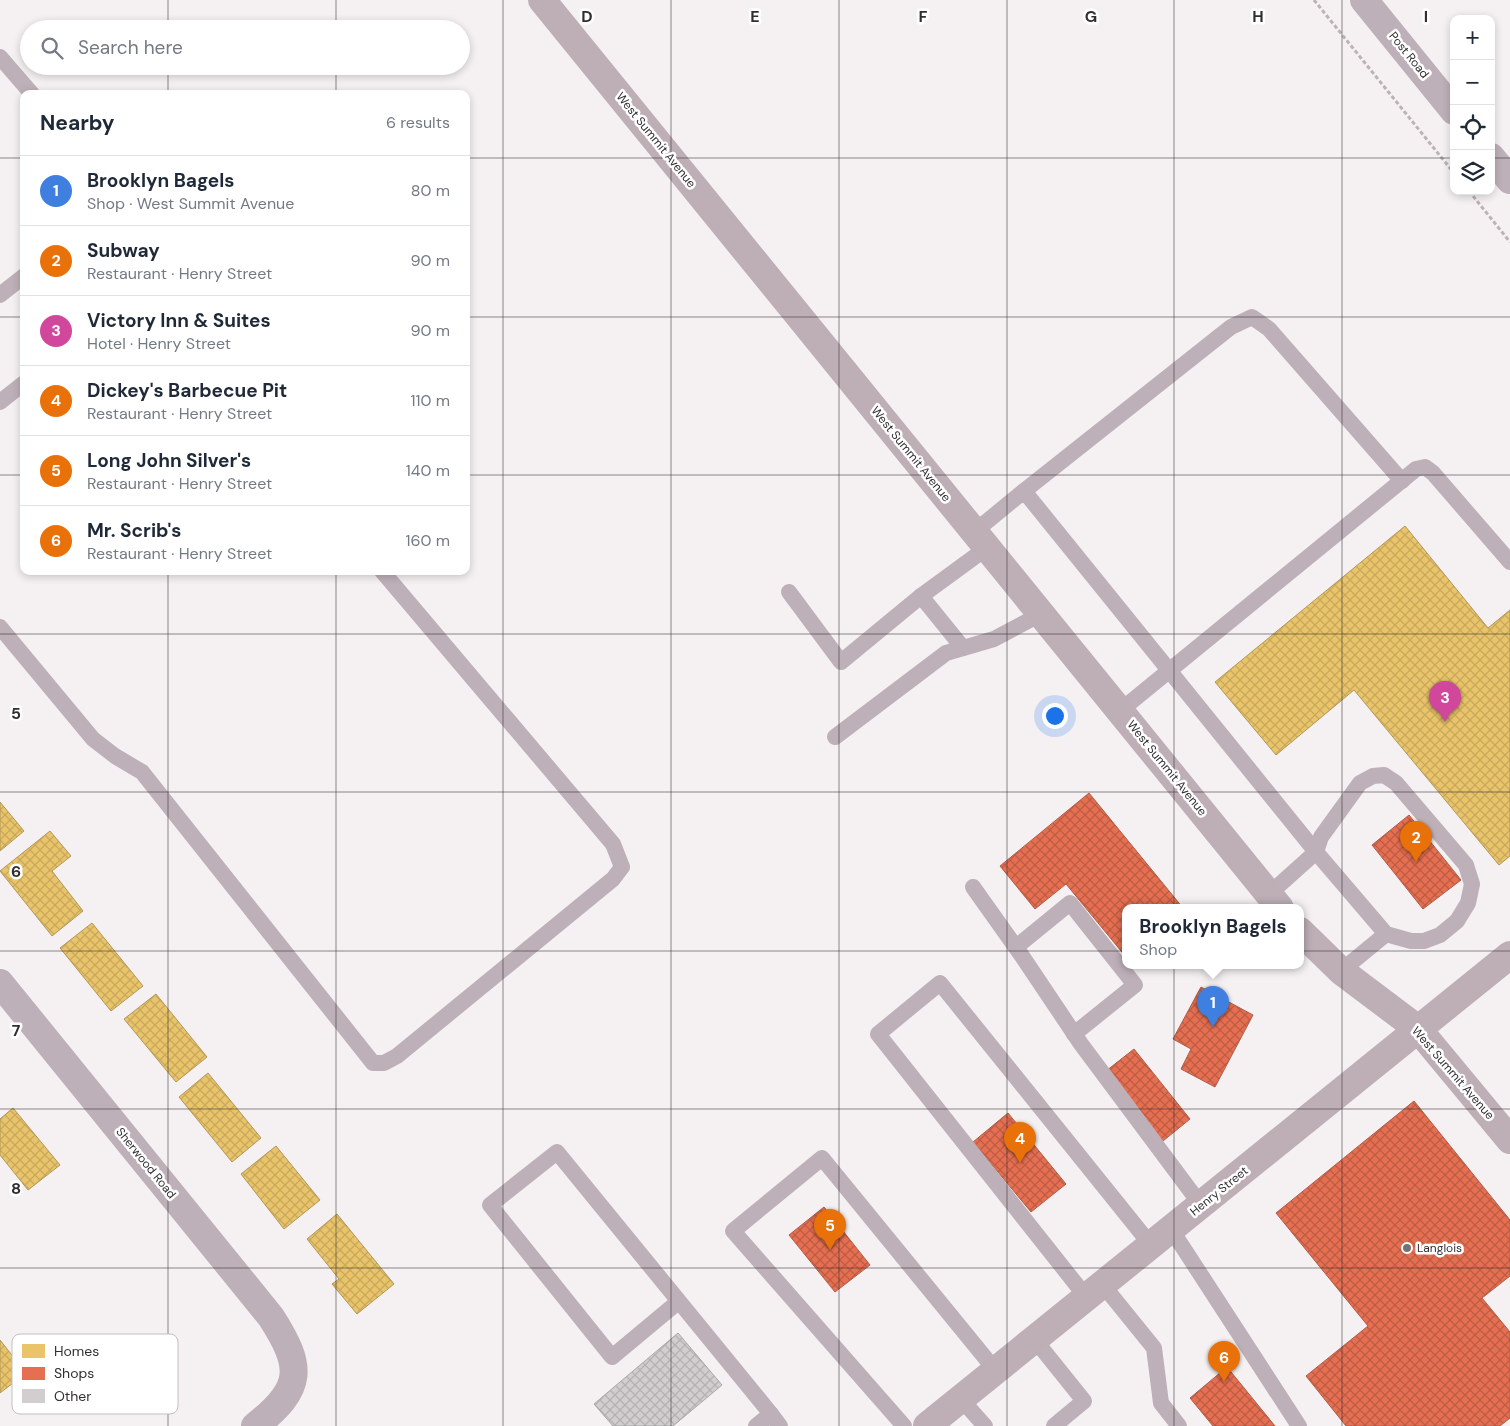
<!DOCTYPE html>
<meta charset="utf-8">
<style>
:root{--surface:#fff;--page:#f2f2f3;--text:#1f2937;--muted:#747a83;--line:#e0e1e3;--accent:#1a73e8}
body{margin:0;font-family:"DM Sans",sans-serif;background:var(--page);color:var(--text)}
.controls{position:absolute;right:15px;top:15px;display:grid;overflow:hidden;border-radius:10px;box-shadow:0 2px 8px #0003}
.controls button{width:45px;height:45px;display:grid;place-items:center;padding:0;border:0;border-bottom:1px solid var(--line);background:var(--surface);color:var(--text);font:25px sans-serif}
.you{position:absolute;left:1054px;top:715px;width:18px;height:18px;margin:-12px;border:4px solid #fff;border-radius:50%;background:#1a73e8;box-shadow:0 0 0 8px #1a73e833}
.badge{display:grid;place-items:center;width:32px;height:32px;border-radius:50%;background:var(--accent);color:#fff;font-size:16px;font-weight:700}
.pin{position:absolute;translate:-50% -41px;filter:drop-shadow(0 1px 2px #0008)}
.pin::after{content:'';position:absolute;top:26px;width:18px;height:15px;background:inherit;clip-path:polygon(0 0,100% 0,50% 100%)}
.popup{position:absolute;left:1122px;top:904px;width:182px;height:65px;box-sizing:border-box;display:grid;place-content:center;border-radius:10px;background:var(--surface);filter:drop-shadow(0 1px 4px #0005);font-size:16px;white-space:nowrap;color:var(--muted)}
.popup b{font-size:19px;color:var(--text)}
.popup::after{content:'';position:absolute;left:50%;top:100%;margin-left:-10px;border:10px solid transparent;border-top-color:var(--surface)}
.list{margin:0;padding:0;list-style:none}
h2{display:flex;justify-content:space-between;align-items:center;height:65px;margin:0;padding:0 20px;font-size:21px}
h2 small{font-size:16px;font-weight:400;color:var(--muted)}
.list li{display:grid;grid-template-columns:32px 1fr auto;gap:15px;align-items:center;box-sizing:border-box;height:70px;padding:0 20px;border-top:1px solid var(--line)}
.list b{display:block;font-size:19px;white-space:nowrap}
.list p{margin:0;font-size:16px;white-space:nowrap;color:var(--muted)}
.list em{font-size:16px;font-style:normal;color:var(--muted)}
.icon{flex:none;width:28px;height:28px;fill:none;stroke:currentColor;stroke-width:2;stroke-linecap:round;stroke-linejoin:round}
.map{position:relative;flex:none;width:1510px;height:1426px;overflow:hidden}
.search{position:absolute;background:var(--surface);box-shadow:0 2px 8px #0003;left:20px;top:20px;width:450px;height:55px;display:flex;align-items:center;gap:12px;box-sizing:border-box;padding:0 18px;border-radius:28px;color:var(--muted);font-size:19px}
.panel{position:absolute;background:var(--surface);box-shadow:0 2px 8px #0003;left:20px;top:90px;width:450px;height:485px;border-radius:10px}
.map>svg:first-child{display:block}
.homes{fill:url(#homes-cross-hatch);stroke:#b29758}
.shops{fill:url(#shops-cross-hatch);stroke:#b05c47}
.building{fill:url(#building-cross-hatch);stroke:#a9a6a8}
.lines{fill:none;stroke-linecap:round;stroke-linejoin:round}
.path{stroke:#bcb2b7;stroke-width:3;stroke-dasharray:4 2.5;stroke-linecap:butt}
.lane{stroke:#beb0b8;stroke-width:16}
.street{stroke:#beb0b8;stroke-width:28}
.secondary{stroke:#beafb7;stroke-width:28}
.grid{fill:none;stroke:#312e2f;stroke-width:1;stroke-opacity:0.55}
.poi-dot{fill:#767274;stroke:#fff;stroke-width:2}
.labels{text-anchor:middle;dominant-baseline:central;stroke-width:5;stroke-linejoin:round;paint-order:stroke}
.street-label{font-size:12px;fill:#312e2f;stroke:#fff}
.poi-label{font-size:12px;fill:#312e2f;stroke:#fff;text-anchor:start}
.key{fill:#fff;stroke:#c1c0c1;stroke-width:1}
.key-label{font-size:14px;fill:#312e2f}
.grid-label{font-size:16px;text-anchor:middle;font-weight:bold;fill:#312e2f;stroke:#fff;stroke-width:5;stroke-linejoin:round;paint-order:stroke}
</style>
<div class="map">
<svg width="1510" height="1426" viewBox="0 0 1510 1426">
<defs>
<pattern id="homes-cross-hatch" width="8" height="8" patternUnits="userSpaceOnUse" patternTransform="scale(1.25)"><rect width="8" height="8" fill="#e9c46a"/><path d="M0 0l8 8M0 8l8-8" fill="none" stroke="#c8a95c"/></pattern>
<pattern id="shops-cross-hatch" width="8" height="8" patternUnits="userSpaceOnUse" patternTransform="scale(1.25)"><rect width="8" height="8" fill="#e76f51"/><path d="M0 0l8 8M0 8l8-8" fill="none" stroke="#bc5c44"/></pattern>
<pattern id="building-cross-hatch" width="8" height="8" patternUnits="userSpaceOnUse" patternTransform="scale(1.25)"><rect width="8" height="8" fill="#d2ced0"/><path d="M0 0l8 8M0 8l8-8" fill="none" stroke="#b5b1b3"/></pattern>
</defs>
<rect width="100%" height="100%" fill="#f5f1f3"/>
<g class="homes">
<path d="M1405,526L1488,628L1510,610V856L1499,865L1354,690L1276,755L1215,682Z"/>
<path d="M0,802L24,831L0,851Z"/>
<path d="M50,831L71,856L52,871L83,911L52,936L0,871Z"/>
<path d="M92,923L143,986L111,1011L60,948Z"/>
<path d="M156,994L207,1057L176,1082L124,1019Z"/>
<path d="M208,1073L261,1138L232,1162L179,1097Z"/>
<path d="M13,1108L60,1165L28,1190L0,1155V1119Z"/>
<path d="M276,1146L320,1200L284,1229L241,1174Z"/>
<path d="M337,1214L394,1284L357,1314L332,1284L339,1279L307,1239Z"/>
<path d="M0,1340L26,1373L0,1393Z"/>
</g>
<g class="shops">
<path d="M1089,793L1183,908H1126V957L1066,884L1035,909L1000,866Z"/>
<path d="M1409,815L1461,880L1423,909L1372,845Z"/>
<path d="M1201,987L1253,1015L1215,1087L1181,1069L1191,1049L1173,1039Z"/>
<path d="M1134,1049L1190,1119L1163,1141L1106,1071Z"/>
<path d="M1414,1101L1510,1220V1276L1482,1298L1510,1332V1418L1500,1426H1346L1306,1376L1368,1326L1276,1213Z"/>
<path d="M1008,1113L1066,1184L1031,1212L973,1142Z"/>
<path d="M824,1207L870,1265L835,1292L789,1235Z"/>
<path d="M1227,1367L1275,1426H1213L1190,1398Z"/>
</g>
<path class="building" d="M678,1333L722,1385L673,1426H613L594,1404Z"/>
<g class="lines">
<g class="path">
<path d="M1314,0L1454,173"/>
<path d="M1469,191L1510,242"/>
</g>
<g class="lane">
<path d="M0,57L32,94"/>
<path d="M0,295L24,276"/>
<path d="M0,402L24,383"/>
<path d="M1024,491L1231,327L1252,317L1269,329L1402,481"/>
<path d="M974,532L1024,491L1316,852L1386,934L1411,941H1424L1440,935L1457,921L1468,903L1472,884L1466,865L1396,783L1384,775L1373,776L1360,783L1321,837L1316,852L1268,895"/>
<path d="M789,592L841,662L921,596"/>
<path d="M0,627L93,739L115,756L142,772L373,1063H384L397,1056L613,879L622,867L613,844L382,571"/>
<path d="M963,648L921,596L988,547"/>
<path d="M1121,710L1416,469L1425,467L1433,473L1510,562"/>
<path d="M835,737L946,653L994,639L1041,614"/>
<path d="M973,887L1022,956L1081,1044L1201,1205"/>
<path d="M1016,947L1070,903L1135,985L1074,1034"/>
<path d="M1341,971L1386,934"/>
<path d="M1171,1229L1299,1426"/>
<path d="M1103,1285L1154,1348L1161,1403L1179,1426"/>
<path d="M1087,1298L878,1034L940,983L1151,1245"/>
<path d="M678,1302L612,1357L490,1205L557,1152L771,1414"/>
<path d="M1035,1340L1084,1401L1054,1426"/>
<path d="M961,1399L985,1426"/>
<path d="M756,1426L771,1414L780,1426"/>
<path d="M904,1426L733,1231L822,1158L996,1371"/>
</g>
<g class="street">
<path d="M1364,0L1454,111"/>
<path d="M1491,157L1510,180"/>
<path d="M0,983L271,1317C303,1367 304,1388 255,1426"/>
</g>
<g class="secondary">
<path d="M542,0L1280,908"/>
<path d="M1300,931L1341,971L1418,1029L1510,1140"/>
<path d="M927,1426L1510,955"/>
</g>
</g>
<path class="grid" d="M168,0V29M336,0V29M503,0V1426M671,0V1426M839,0V1426M1007,0V1426M1174,0V1426M1342,0V1426M168,66V94M336,66V94M0,158H24M466,158H1454M1491,158H1510M0,317H24M466,317H1510M0,475H24M466,475H1510M168,571V1426M336,571V1426M0,634H1510M0,792H1510M0,951H1510M0,1109H1510M0,1268H1510"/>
<circle class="poi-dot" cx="1407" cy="1248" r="5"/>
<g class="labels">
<g class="street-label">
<text transform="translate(1409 55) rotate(51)">Post Road</text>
<text transform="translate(656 140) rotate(51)">West Summit Avenue</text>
<text transform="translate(911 454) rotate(51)">West Summit Avenue</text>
<text transform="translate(1167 768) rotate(51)">West Summit Avenue</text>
<text transform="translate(1453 1073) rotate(49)">West Summit Avenue</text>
<text transform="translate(146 1163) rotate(51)">Sherwood Road</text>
<text transform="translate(1219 1191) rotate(-39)">Henry Street</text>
</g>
<g class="poi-label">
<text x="1417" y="1248">Langlois</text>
</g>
</g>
<rect x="12" y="1334" width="166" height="80" rx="8" class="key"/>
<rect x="22" y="1344" width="23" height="14" fill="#e9c46a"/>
<rect x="22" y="1367" width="23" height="13" fill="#e76f51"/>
<rect x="22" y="1389" width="23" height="14" fill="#d2ced0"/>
<g class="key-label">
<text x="54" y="1356">Homes</text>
<text x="54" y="1378">Shops</text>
<text x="54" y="1401">Other</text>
</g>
<g class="grid-label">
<text x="587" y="22">D</text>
<text x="755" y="22">E</text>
<text x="923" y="22">F</text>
<text x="1091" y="22">G</text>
<text x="1258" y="22">H</text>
<text x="1426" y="22">I</text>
<text x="16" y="719">5</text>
<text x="16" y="877">6</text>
<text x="16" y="1036">7</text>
<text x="16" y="1194">8</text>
</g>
</svg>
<div class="controls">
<button>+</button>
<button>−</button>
<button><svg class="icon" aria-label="locate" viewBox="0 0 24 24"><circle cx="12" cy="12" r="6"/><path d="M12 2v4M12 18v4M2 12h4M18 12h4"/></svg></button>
<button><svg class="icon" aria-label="layers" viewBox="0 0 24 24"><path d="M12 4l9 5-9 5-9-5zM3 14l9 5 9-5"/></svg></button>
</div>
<div class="you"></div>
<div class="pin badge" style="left:1213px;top:1027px;background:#3f7fe0">1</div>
<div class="popup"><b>Brooklyn Bagels</b>Shop</div>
<div class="pin badge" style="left:1416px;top:862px;background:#e8710a">2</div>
<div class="pin badge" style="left:1445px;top:722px;background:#d1479c">3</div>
<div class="pin badge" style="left:1020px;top:1163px;background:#e8710a">4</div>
<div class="pin badge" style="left:830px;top:1250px;background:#e8710a">5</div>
<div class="pin badge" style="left:1224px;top:1382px;background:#e8710a">6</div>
<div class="search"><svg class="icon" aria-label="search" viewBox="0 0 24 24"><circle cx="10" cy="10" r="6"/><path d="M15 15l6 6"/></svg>Search here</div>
<section class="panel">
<h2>Nearby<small>6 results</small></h2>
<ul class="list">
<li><span class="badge" style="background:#3f7fe0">1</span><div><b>Brooklyn Bagels</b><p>Shop · West Summit Avenue</p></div><em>80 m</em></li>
<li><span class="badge" style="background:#e8710a">2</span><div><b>Subway</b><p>Restaurant · Henry Street</p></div><em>90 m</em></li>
<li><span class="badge" style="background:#d1479c">3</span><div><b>Victory Inn &amp; Suites</b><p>Hotel · Henry Street</p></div><em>90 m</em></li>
<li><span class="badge" style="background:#e8710a">4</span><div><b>Dickey's Barbecue Pit</b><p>Restaurant · Henry Street</p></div><em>110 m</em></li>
<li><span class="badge" style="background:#e8710a">5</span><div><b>Long John Silver's</b><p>Restaurant · Henry Street</p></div><em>140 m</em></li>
<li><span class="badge" style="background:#e8710a">6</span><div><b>Mr. Scrib's</b><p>Restaurant · Henry Street</p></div><em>160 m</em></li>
</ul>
</section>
</div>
